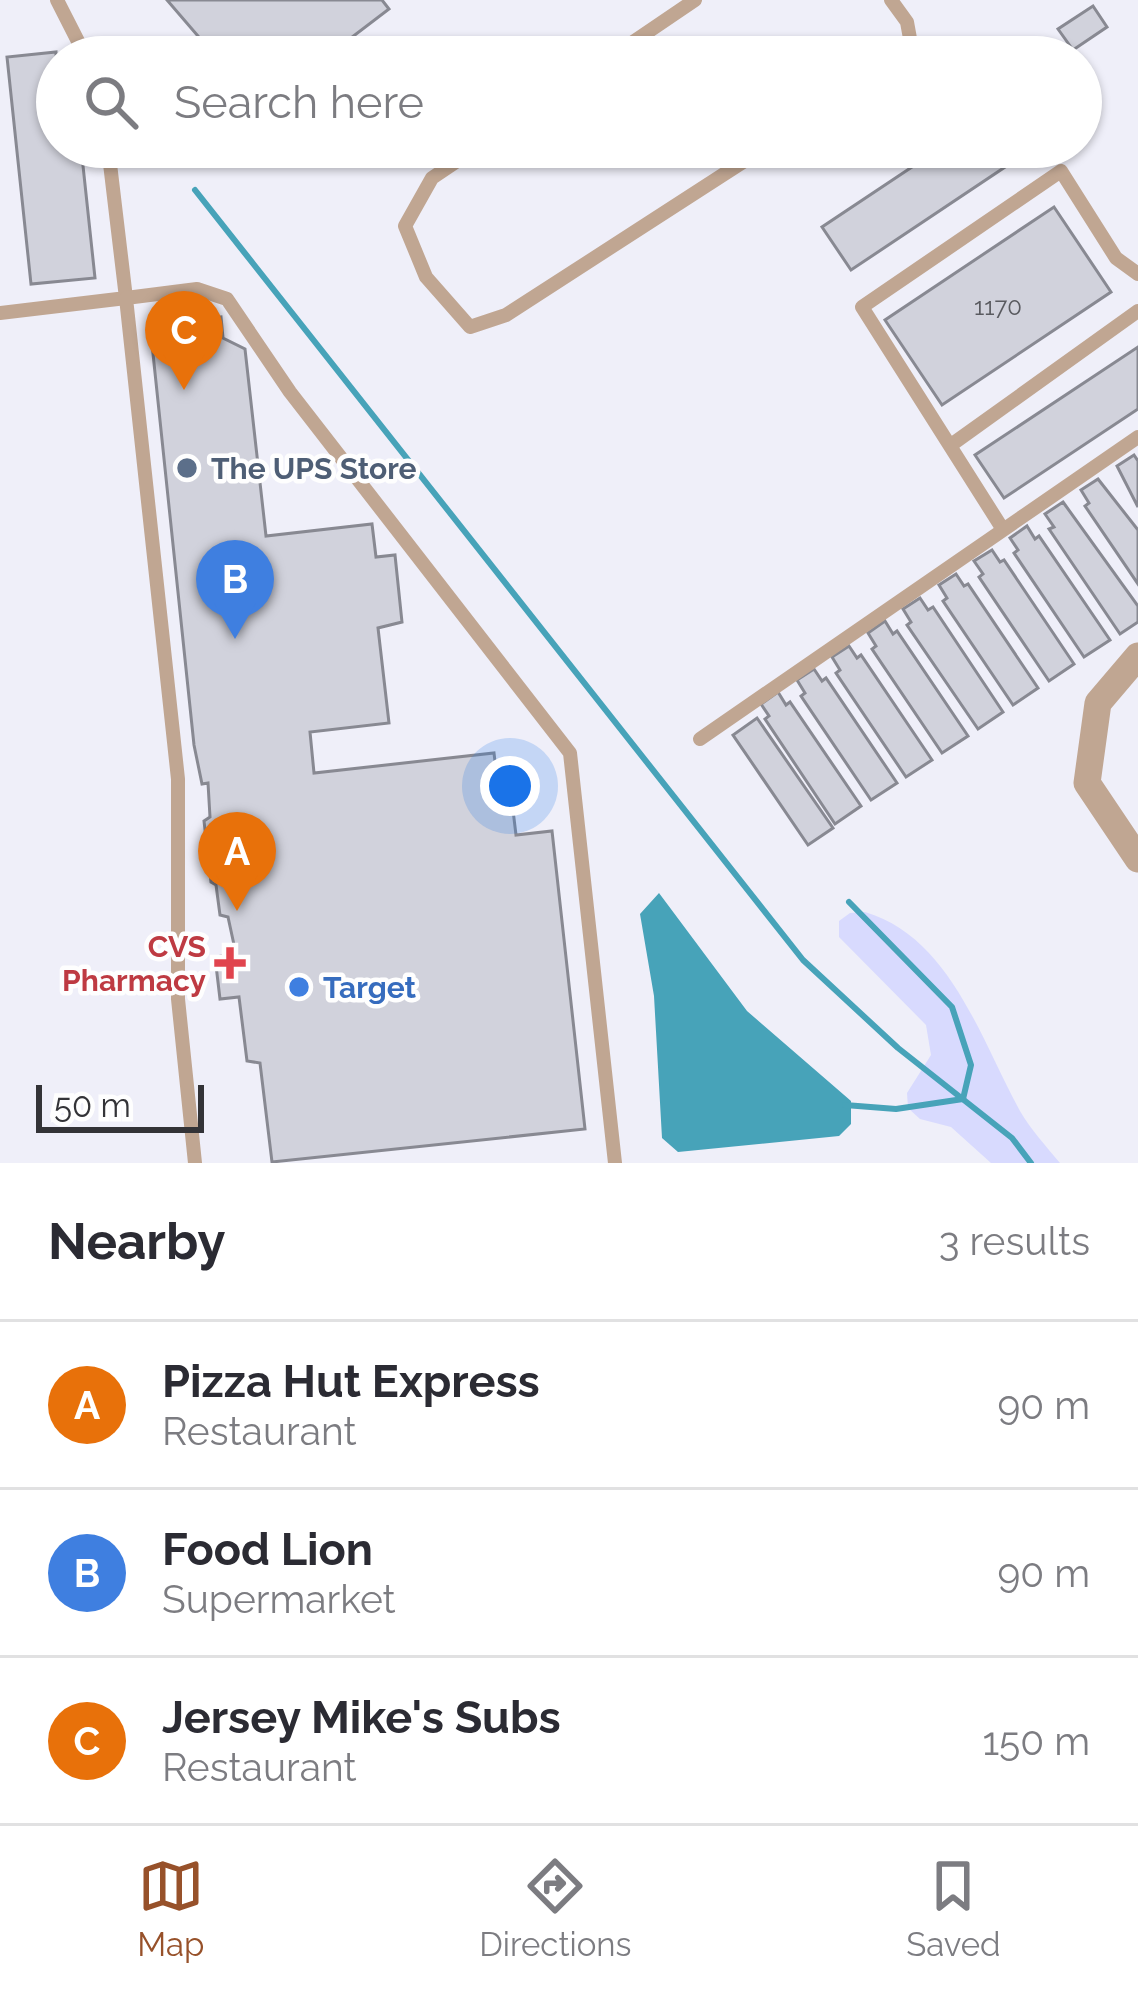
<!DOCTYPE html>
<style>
:root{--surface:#fff;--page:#f2f2f3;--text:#2b2b33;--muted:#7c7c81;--line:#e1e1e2;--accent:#97512a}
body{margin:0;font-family:Raleway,sans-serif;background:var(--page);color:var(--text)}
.scale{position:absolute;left:36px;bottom:30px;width:168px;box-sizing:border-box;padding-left:12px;border:6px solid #333337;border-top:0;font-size:33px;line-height:42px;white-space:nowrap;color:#333337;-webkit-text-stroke:9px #fefefe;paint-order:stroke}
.you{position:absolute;left:510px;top:786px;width:42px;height:42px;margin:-30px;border:9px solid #fff;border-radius:50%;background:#1a73e8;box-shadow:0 0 0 18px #1a73e833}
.badge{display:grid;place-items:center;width:78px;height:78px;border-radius:50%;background:var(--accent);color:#fff;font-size:39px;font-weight:700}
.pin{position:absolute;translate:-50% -99px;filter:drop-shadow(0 3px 6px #0008)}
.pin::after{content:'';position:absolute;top:63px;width:42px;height:36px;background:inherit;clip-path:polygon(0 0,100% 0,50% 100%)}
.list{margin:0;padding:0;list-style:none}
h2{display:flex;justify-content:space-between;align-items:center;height:156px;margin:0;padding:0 48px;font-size:51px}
h2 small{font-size:39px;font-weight:400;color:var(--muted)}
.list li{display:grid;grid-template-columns:78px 1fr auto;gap:36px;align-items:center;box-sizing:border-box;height:168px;padding:0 48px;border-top:3px solid var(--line)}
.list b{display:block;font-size:45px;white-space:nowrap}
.list p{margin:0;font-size:39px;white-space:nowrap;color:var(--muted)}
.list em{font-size:39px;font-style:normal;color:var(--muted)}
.icon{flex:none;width:66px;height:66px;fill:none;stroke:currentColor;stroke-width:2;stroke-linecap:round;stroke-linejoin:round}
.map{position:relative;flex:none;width:1138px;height:1163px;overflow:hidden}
.search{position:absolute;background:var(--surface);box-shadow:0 3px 9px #0004;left:36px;right:36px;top:36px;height:132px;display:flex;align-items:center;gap:30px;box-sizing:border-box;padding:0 42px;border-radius:66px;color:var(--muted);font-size:45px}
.sheet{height:660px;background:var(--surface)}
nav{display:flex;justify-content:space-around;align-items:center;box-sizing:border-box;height:168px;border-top:3px solid var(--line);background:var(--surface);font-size:33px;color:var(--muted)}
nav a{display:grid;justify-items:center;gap:6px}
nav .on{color:var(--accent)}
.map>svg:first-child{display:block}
.green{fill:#d8dafe}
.water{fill:#47a3b9}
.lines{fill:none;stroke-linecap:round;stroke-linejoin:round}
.stream{stroke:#47a3b9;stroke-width:6}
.building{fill:#d1d2dc;stroke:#888992;stroke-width:3}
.lane{stroke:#c0a692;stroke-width:14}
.street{stroke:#c0a692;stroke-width:27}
.service-dot{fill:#5c6f8a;stroke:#fefefe;stroke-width:4.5}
.health-dot{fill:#e0444e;stroke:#fefefe;stroke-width:4.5}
.shop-dot{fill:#3f7fe0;stroke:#fefefe;stroke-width:4.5}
.labels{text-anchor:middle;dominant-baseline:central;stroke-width:9;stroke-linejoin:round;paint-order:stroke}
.number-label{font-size:24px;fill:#5a5b60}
.service-label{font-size:30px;font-weight:bold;fill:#4e5e75;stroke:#fefefe;text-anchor:start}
.health-label{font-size:30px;font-weight:bold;fill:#be3a42;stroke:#fefefe;text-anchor:end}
.shop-label{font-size:30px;font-weight:bold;fill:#366cbe;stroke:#fefefe;text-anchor:start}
</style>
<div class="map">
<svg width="1138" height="1163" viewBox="0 0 1138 1163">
<rect width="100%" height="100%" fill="#efeff9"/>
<path class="green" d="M865,912C950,937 981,1040 1020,1111C1031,1130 1046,1146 1060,1163H991L951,1127L920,1119L908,1108L907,1093L931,1055L926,1025L839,937V921L850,913Z"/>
<path class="water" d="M659,893L747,1011L851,1101V1124L839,1136L678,1152L662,1138L654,996L640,914Z"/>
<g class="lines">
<g class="stream">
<path d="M195,190L803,960L898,1048L1012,1138L1031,1163"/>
<path d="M845,1105L896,1109L963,1099L971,1065L952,1007L849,902"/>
</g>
</g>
<g class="building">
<path d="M167,0H382L389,9L326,57H216Z"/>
<path d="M1093,6L1107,27L1073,50L1058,29Z"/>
<path d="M56,52L57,147H81L95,278L31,284L7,57Z"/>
<path d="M942,147H1013L1020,157L851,270L822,227Z"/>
<path d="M1054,207L1111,292L942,405L885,320Z"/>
<path d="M221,317L223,338L245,349L266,536L372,524L376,557L395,555L402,622L378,628L389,723L310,732L314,773L494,753L501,811L513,810L516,835L552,831L585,1129L272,1162L260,1063L247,1061L239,997L220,999L215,957L236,954L228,917L220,915L216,885L211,882L204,821L210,817L208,783L202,784L194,745L150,325Z"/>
<path d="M1138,347V409L1004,498L975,455Z"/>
<path d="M1134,455L1138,461V507L1117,466Z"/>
<path d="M1098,479L1138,530V584L1085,506L1089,503L1081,490Z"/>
<path d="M1063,502L1138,606V622L1120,634L1049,529L1054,527L1045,514Z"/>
<path d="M1027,526L1035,539L1039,536L1110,640L1084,657L1014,553L1018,550L1010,538Z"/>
<path d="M992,550L1000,562L1004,560L1074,664L1049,681L979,577L983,574L974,561Z"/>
<path d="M956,574L964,586L968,584L1038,688L1013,705L943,601L947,598L939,585Z"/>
<path d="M920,598L928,610L933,607L1003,712L978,729L907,625L911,622L903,609Z"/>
<path d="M885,621L893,634L897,631L968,736L942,753L872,649L876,646L868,633Z"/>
<path d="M849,646L857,658L861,655L932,760L906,777L836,673L840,670L832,657Z"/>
<path d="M814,669L822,681L826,678L897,783L871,800L801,696L805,693L797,680Z"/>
<path d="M778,692L786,705L790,702L861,806L835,824L765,719L769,716L761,704Z"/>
<path d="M757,718L833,828L808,845L733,735Z"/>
</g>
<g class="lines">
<g class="lane">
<path d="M57,0L86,57"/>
<path d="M891,0L907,22L911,44L901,57"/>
<path d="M611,57L695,0"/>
<path d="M478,147L432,178L405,226L426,277L470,327L506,315L766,147"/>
<path d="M0,313L126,298L108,147"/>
<path d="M951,445L1138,311"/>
<path d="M1002,528L862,307L1061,171L1116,258L1138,274"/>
<path d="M700,739L1138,437"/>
<path d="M195,1163L178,999V779L126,298L197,289L227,299L290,392L570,753L615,1163"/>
</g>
<path class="street" d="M1138,656L1098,703L1087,783L1138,859"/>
</g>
<circle class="service-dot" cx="187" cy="468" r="12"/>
<path class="health-dot" d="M224 945h12v12h12v12h-12v12h-12v-12h-12v-12h12z"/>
<circle class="shop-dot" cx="299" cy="987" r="12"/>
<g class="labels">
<g class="number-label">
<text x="998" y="306">1170</text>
</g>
<g class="service-label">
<text x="211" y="468">The UPS Store</text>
</g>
<g class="health-label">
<text x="206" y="946">CVS<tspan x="206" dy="34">Pharmacy</tspan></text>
</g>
<g class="shop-label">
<text x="323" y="987">Target</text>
</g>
</g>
</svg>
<div class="scale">50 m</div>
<div class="you"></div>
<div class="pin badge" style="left:237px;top:911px;background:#e8710a">A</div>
<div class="pin badge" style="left:235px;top:639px;background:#3f7fe0">B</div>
<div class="pin badge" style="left:184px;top:390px;background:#e8710a">C</div>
<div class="search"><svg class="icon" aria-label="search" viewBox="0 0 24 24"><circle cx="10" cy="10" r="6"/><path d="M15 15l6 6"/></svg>Search here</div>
</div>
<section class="sheet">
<h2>Nearby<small>3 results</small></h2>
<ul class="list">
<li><span class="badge" style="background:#e8710a">A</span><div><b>Pizza Hut Express</b><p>Restaurant</p></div><em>90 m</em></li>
<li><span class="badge" style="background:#3f7fe0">B</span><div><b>Food Lion</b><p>Supermarket</p></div><em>90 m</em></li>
<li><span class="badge" style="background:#e8710a">C</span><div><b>Jersey Mike's Subs</b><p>Restaurant</p></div><em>150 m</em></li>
</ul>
</section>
<nav>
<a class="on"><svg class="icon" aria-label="map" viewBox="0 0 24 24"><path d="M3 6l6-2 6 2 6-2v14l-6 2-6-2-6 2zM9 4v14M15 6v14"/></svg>Map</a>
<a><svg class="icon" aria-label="directions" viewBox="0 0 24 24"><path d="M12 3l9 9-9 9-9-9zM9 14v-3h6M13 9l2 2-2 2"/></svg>Directions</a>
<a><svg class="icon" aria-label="saved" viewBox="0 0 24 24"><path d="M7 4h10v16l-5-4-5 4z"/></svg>Saved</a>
</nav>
